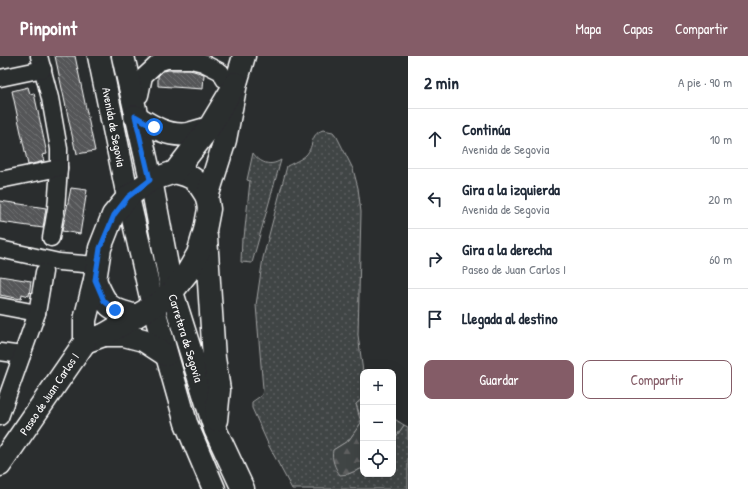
<!DOCTYPE html>
<html lang="es">
<meta charset="utf-8">
<style>
:root{--surface:#fff;--page:#f2f2f3;--text:#1f2937;--muted:#747a83;--line:#e0e1e3;--accent:#845c67}
body{margin:0;font-family:"Patrick Hand",sans-serif;background:var(--page);color:var(--text)}
.controls{position:absolute;right:12px;bottom:12px;display:grid;overflow:hidden;border-radius:8px;box-shadow:0 4px 16px #0002}
.controls button{width:36px;height:36px;display:grid;place-items:center;padding:0;border:0;border-bottom:1px solid var(--line);background:var(--surface);color:var(--text);font:20px sans-serif}
.stop{position:absolute;width:12px;height:12px;margin:-9px;border:3px solid #1a73e8;border-radius:50%;background:#fff}
.stop.end{background:#1a73e8;border-color:#fff;box-shadow:0 1px 4px #0008}
.list{margin:0;padding:0;list-style:none}
h2{display:flex;justify-content:space-between;align-items:center;height:52px;margin:0;padding:0 16px;font-size:17px}
h2 small{font-size:13px;font-weight:400;color:var(--muted)}
.list li{display:grid;grid-template-columns:26px 1fr auto;gap:12px;align-items:center;box-sizing:border-box;height:60px;padding:0 16px;border-top:1px solid var(--line)}
.list b{display:block;font-size:15px;white-space:nowrap}
.list p{margin:0;font-size:13px;white-space:nowrap;color:var(--muted)}
.list em{font-size:13px;font-style:normal;color:var(--muted)}
.actions{display:flex;gap:8px;padding:12px 16px}
.actions a{flex:1;padding:9px 0;border:1px solid var(--accent);border-radius:8px;text-align:center;font-size:14px;color:var(--accent)}
.actions .main{background:var(--accent);color:#fff}
.icon{flex:none;width:22px;height:22px;fill:none;stroke:currentColor;stroke-width:2;stroke-linecap:round;stroke-linejoin:round}
.map{position:relative;flex:none;width:408px;height:433px;overflow:hidden}
header{display:flex;align-items:center;gap:24px;box-sizing:border-box;height:56px;padding:0 20px;background:var(--accent);color:#fff}
header strong{font-size:19px}
nav{display:flex;gap:22px;margin-inline-start:auto;font-size:14px}
main{display:flex}
aside{flex:1;background:var(--surface)}
.map>svg:first-child{display:block}
.grass{fill:url(#grass-dots);stroke:#a0a2a2}
.forest{fill:url(#forest-firs);stroke:#a0a2a2}
.building{fill:url(#building-back-hatch);stroke:#fff}
.lines{fill:none;stroke-linecap:round;stroke-linejoin:round}
.street-casing{stroke:#fff;stroke-width:19}
.secondary-casing{stroke:#fff;stroke-width:25}
.primary-casing{stroke:#fff;stroke-width:25}
.street{stroke:#2a2d2e;stroke-width:16}
.secondary{stroke:#2a2d2e;stroke-width:22}
.primary{stroke:#2a2d2e;stroke-width:22}
.route{stroke:#1a73e8;stroke-width:5}
.labels{text-anchor:middle;dominant-baseline:central;stroke-width:3;stroke-linejoin:round;paint-order:stroke}
.street-label{font-size:12px;fill:#fff;stroke:#2a2d2e}
</style>
<header>
<strong>Pinpoint</strong>
<nav><a>Mapa</a><a>Capas</a><a>Compartir</a></nav>
</header>
<main>
<div class="map">
<svg width="408" height="433" viewBox="0 0 408 433">
<defs>
<pattern id="grass-dots" width="8" height="8" patternUnits="userSpaceOnUse"><rect width="8" height="8" fill="#414445"/><path d="M2 2h.1M6 6h.1" fill="none" stroke="#5e6061" stroke-width="1.8" stroke-linecap="round"/></pattern>
<pattern id="forest-firs" width="22" height="20" patternUnits="userSpaceOnUse"><rect width="22" height="20" fill="#414445"/><path d="M5 1l3.5 6h-7zM16 11l3.5 6h-7z" fill="#5e6061"/></pattern>
<pattern id="building-back-hatch" width="6" height="6" patternUnits="userSpaceOnUse"><rect width="6" height="6" fill="#555758"/><path d="M-1 5l2 2M0 0l6 6M5-1l2 2" fill="none" stroke="#6e7071"/></pattern>
</defs>
<rect width="100%" height="100%" fill="#2a2d2e"/>
<filter id="ink" filterUnits="userSpaceOnUse"><feTurbulence type="fractalNoise" baseFrequency=".025" numOctaves="2"/><feDisplacementMap in="SourceGraphic" scale="8" xChannelSelector="R" yChannelSelector="G"/><feConvolveMatrix kernelMatrix="1 2 1 2 8 2 1 2 1" color-interpolation-filters="sRGB"/></filter>
<g filter="url(#ink)">
<g class="grass">
<path d="M323,74L333,76L337,81L353,113L358,132L361,156L358,279L363,316V342L356,348L361,367L349,384L333,394L348,418L363,412V418H393V385L404,369L408,371V433H292L269,390L252,352V346L262,339L263,333L256,249L263,202L287,110C293,107 302,103 306,99C315,89 309,79 323,74Z"/>
<path d="M253,97C260,107 270,111 281,104L252,207L241,206L242,182H244L250,125L247,124Z"/>
</g>
<g class="forest">
<path d="M363,342V412L348,418L340,419C335,412 331,403 333,394L349,384L361,367L360,359L356,348Z"/>
<path d="M393,362L404,369L393,385Z"/>
</g>
<g class="building">
<path d="M55,0H75L95,95L77,98L76,93H75Z"/>
<path d="M169,14H190L204,18L203,33L158,30V20L163,15Z"/>
<path d="M28,31L30,38L34,37L47,98L42,99L44,105L28,109L12,35Z"/>
<path d="M71,132L87,134L80,178L62,175Z"/>
<path d="M0,145L46,152L43,172L0,166Z"/>
<path d="M0,220L31,225L29,240L22,238L21,243L0,239Z"/>
</g>
<g class="lines">
<defs>
<g id="street">
<path d="M39,0L50,42L59,93V112L56,153L51,182"/>
<path d="M0,22L43,13"/>
<path d="M131,41L140,39L144,20L158,7L167,4H191L203,7L221,16L224,23"/>
<path d="M0,124L59,112"/>
<path d="M0,193L59,206L96,209"/>
<path d="M0,250L37,257"/>
<path d="M0,296L22,299"/>
<path d="M0,361L37,257L44,216"/>
</g>
<g id="secondary">
<path d="M99,0L128,141"/>
<path d="M123,0L151,124"/>
<path d="M135,60C151,70 168,81 188,78C195,76 202,74 209,72"/>
</g>
<g id="primary">
<path d="M175,116C195,121 196,123 207,141"/>
<path d="M151,124L172,236L215,373L243,433"/>
<path d="M128,141L153,250L186,367L214,433"/>
<path d="M206,181L214,302L219,334L216,364"/>
<path d="M95,224C107,251 107,252 136,260"/>
<path d="M104,279H124L143,284L166,299"/>
<path d="M85,286L104,279L162,245L172,236L187,217L198,198L205,174L209,153L207,141L225,84L236,27L244,0"/>
<path d="M0,409L85,286V264L95,224L100,192L113,159L128,141L151,124L175,116L209,72L236,27"/>
</g>
</defs>
<use href="#street" class="street-casing"/>
<use href="#secondary" class="secondary-casing"/>
<use href="#primary" class="primary-casing"/>
<use href="#street" class="street"/>
<use href="#secondary" class="secondary"/>
<use href="#primary" class="primary"/>
</g>
</g>
<g class="lines" filter="url(#ink)">
<path class="route" d="M115,254L104,245L95,224L100,192L114,159L128,141L150,124L135,60L154,71"/>
</g>
<g class="labels">
<g class="street-label">
<text transform="translate(114 71) rotate(79)">Avenida de Segovia</text>
<text transform="translate(186 282) rotate(73)">Carretera de Segovia</text>
<text transform="translate(49 338) rotate(-56)">Paseo de Juan Carlos I</text>
</g>
</g>
</svg>
<div class="controls">
<button>+</button>
<button>−</button>
<button><svg class="icon" aria-label="locate" viewBox="0 0 24 24"><circle cx="12" cy="12" r="6"/><path d="M12 2v4M12 18v4M2 12h4M18 12h4"/></svg></button>
</div>
<div class="stop" style="left:154px;top:71px"></div>
<div class="stop end" style="left:115px;top:254px"></div>
</div>
<aside>
<h2>2 min<small>A pie · 90 m</small></h2>
<ul class="list">
<li><svg class="icon" aria-label="ahead" viewBox="0 0 24 24"><path d="M12 20V5M6 11l6-6 6 6"/></svg><div><b>Continúa</b><p>Avenida de Segovia</p></div><em>10 m</em></li>
<li><svg class="icon" aria-label="left" viewBox="0 0 24 24"><path d="M17 20v-9H6M10 6l-5 5 5 5"/></svg><div><b>Gira a la izquierda</b><p>Avenida de Segovia</p></div><em>20 m</em></li>
<li><svg class="icon" aria-label="right" viewBox="0 0 24 24"><path d="M7 20v-9h11M14 6l5 5-5 5"/></svg><div><b>Gira a la derecha</b><p>Paseo de Juan Carlos I</p></div><em>60 m</em></li>
<li><svg class="icon" aria-label="arrive" viewBox="0 0 24 24"><path d="M6 21V4h12l-3 4 3 4H6"/></svg><div><b>Llegada al destino</b></div></li>
</ul>
<div class="actions"><a class="main">Guardar</a><a>Compartir</a></div>
</aside>
</main>
